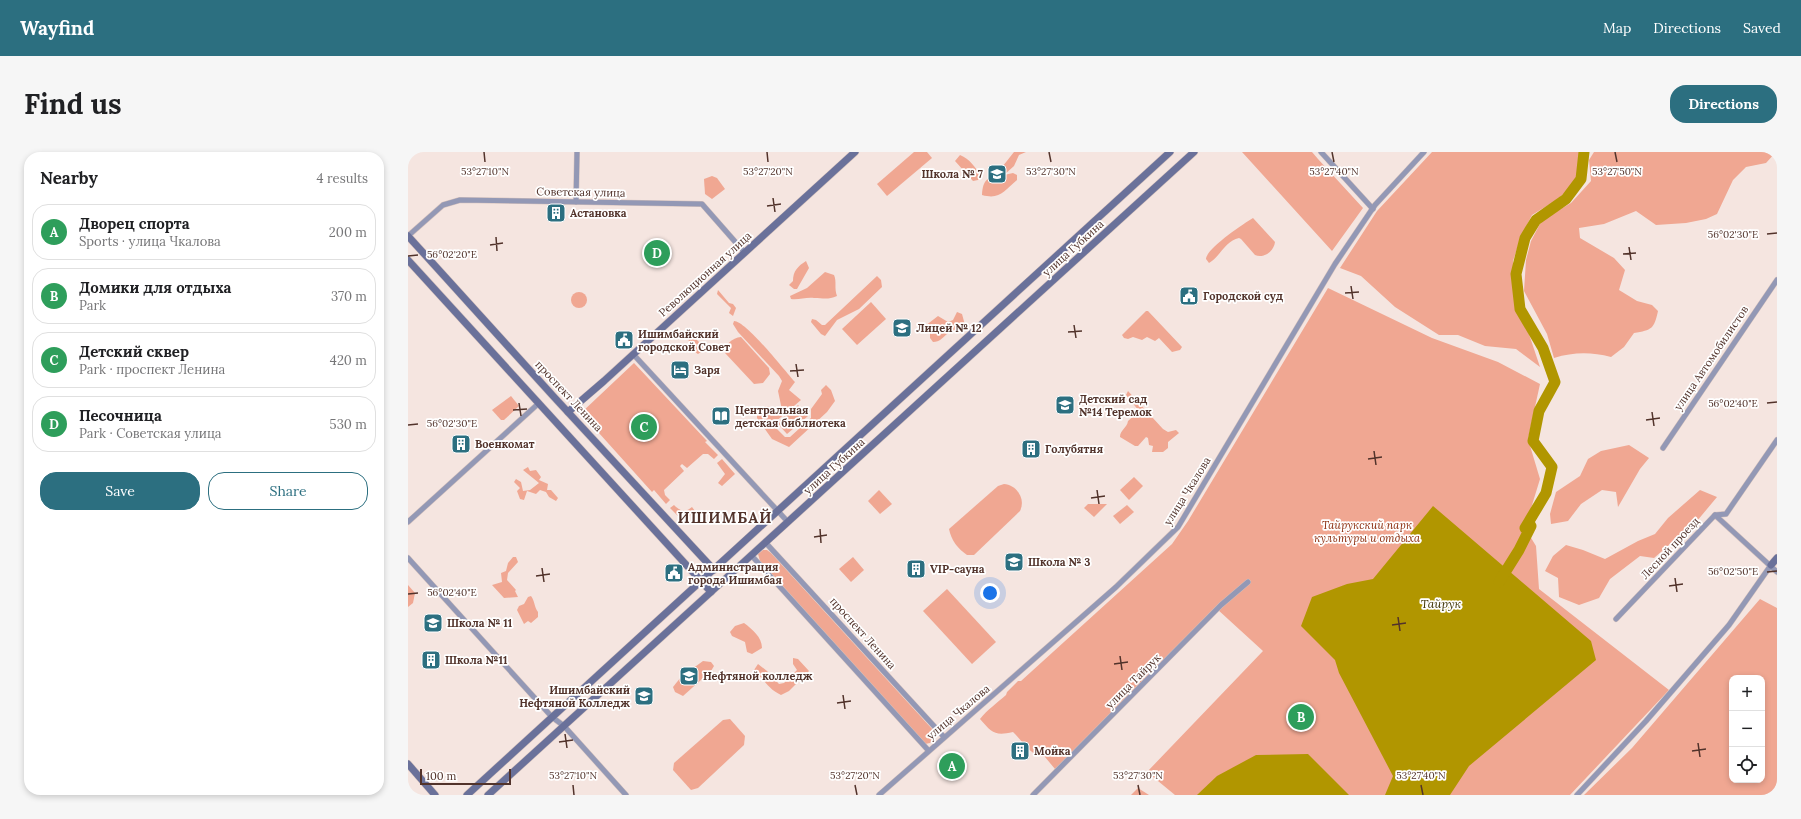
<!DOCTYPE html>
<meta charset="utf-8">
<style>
:root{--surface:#fff;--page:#f6f6f6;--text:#202124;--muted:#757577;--line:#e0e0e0;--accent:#2c6f80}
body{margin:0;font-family:Lora,serif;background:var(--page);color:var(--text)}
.controls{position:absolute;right:12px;bottom:12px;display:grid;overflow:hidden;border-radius:8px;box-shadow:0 2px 6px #0003}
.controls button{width:36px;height:36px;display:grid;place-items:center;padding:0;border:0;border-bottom:1px solid var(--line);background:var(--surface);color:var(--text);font:20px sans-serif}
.scale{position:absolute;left:12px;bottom:10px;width:91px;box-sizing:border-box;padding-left:4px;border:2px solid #52332b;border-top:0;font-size:11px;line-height:14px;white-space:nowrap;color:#52332b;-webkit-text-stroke:3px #fff;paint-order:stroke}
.you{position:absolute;left:582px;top:441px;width:14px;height:14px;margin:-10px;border:3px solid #fff;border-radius:50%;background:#1a73e8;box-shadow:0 0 0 6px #1a73e833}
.badge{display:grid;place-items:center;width:26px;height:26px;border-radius:50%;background:var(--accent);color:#fff;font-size:13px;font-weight:700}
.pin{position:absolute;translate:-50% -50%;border:2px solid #fff;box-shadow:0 1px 4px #0006}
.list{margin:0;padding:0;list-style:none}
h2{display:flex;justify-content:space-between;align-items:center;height:52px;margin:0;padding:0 16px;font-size:17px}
h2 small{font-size:13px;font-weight:400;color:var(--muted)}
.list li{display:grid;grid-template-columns:26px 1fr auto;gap:12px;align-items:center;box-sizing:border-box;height:56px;margin:0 8px 8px;padding:0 8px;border:1px solid var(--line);border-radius:16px}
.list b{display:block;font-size:15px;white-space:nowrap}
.list p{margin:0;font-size:13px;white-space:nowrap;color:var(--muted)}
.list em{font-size:13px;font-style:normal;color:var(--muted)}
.actions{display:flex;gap:8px;padding:12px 16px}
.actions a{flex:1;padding:9px 0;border:1px solid var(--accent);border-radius:16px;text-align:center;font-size:14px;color:var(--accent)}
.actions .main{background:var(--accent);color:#fff}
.icon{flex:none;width:22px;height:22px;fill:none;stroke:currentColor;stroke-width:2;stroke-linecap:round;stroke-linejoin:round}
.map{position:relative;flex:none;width:1369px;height:643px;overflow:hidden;border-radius:16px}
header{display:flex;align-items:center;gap:24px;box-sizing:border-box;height:56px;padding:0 20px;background:var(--accent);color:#fff}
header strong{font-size:19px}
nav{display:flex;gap:22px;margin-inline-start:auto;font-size:14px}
.intro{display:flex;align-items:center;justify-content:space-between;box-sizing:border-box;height:96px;padding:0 24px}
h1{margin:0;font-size:28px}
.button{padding:10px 18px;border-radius:16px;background:var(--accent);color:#fff;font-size:14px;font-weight:700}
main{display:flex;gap:24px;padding:0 24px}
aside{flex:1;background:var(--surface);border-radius:16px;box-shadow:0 2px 6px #0003}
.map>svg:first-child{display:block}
.green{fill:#f0a792;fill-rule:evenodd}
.water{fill:#b19600}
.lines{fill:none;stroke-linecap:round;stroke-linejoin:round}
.river{stroke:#b19600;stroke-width:11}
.street-casing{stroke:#d4c1bc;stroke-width:6}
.secondary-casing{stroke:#d4c1bc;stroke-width:8}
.street{stroke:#9398b5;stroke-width:5}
.secondary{stroke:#6a719a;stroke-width:7}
.ticks{fill:none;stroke:#52332b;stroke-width:1.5}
.labels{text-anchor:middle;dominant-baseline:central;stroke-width:3.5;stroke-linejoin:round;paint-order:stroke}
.poi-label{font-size:11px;font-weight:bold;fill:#52332b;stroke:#fff;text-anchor:start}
.street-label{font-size:11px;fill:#52332b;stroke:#fff}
.park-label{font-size:11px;font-style:italic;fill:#8b2b0b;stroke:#fff}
.water-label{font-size:12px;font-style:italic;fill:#3e3300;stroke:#fff}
.district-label{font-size:15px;font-weight:bold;letter-spacing:1px;fill:#52332b;stroke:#fff}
.ticks-label{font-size:10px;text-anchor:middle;fill:#52332b;stroke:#fff;stroke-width:3.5;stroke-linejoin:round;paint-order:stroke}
</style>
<header>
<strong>Wayfind</strong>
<nav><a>Map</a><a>Directions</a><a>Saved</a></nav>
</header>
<div class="intro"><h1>Find us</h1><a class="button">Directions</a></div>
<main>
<aside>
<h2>Nearby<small>4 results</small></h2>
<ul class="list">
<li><span class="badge" style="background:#2e9e5b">A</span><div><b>Дворец спорта</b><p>Sports · улица Чкалова</p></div><em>200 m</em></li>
<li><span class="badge" style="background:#2e9e5b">B</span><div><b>Домики для отдыха</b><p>Park</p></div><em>370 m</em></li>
<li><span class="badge" style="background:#2e9e5b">C</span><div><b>Детский сквер</b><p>Park · проспект Ленина</p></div><em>420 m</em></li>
<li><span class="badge" style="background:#2e9e5b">D</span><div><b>Песочница</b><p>Park · Советская улица</p></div><em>530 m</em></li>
</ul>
<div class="actions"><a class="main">Save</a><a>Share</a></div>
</aside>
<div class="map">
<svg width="1369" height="643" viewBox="0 0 1369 643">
<rect width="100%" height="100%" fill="#f5e5e0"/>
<g class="green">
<path d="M506,0H519L524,6L479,44L469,32Z"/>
<path d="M606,0H618L611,3L606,14L596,23L605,21L609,23V28C596,39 592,48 574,43C575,26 580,28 591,18C597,12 601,6 606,0Z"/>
<path d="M834,0H904L910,7L955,56L924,99Z"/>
<path d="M1024,0H1174L1171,6L1172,21L1159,39L1147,49L1124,63L1113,85L1105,109L1106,136L1112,161L1122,185L1132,215L1108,197L1077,194L1050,183H1031L987,155L953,124L932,116L969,59Z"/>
<path d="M1186,0H1368L1358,11L1338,15L1325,28L1309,62L1298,67L1278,71L1248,73L1228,59L1196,72L1171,76L1172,86L1206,106L1217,118L1211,138L1229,149L1244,153L1250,159C1246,177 1244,178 1226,181L1216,195L1203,205C1183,200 1166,200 1146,206L1139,182L1116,139L1118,108L1123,89L1134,68L1163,51L1183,29L1181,8Z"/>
<path d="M552,3C562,7 567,15 573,24L570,28L565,29L547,9Z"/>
<path d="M304,24L309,26L317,37L304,47L297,42L296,27Z"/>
<path d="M845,66L867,90C866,99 856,107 847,103L833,87L831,86C818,88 811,106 801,111L798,107C798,97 835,72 845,66Z"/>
<path d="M398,109L401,116L389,137H386L381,133L385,129C385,119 390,114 398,109Z"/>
<path d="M417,120L426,123C429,130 426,136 429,144C420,148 415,146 406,146C398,145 391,148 383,147L382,144L399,136Z"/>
<path d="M469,124L473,128L474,135L451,157L429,168L417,184L413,182L403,170L404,167L408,168L414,173H417Z"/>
<path d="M920,136L1024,186L1090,210L1132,232L1120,287L1132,327L1117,376L1128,394L1131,437L1261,538L1162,643H767L739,620L855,499L809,457L647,617L637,605C623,605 614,588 605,580C587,584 584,581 572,567C579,558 589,551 598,543L599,540L610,529H613L764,392L780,369Z"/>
<path d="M310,138L321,151L325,152L328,156L325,164L321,161L323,156L309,142Z"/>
<circle cx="171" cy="148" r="8"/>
<path d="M463,150L478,167L449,193L434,177Z"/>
<path d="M738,159H740L774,195L772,198L764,200L751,186L747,189L739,185L734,188L725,185L720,187L716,186L714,183Z"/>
<path d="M549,160L554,162L557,173C550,178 546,178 539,182C534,186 532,190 525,190L522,186V181L517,174L530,164L540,170L545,168Z"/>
<path d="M326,169C338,169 377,219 387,230L381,238L393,248L366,271L365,273L377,285H382L403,266V257L414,242L413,238L418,233L423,238L427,249L419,260L381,295L364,287L349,266V259L357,254H360L366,261L374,258L370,239L374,229L371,224L330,180L325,172Z"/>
<path d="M281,183H284L295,194L293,200L290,202C283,199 279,189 281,183Z"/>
<path d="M333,185L361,216L362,222L355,231L346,232L317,201C317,192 324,186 333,185Z"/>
<path d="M226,211L299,289L297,290L310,303L306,307L300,302H295L279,316L274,312L272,314L276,319L256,338L257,343L262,348L258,352L246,338L244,340L173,261Z"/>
<path d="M720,239L755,277L760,280L768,278L771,281L760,290V296L755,300H744L745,294L741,293L740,286L738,285L730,294H727L712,285C712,278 719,276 720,269L731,259L718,243Z"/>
<path d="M103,244L111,254L96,268H93L84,258Z"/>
<path d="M390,253L400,264L379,282L369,271Z"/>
<path d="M1221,293L1241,306L1232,317L1210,355L1208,340L1194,338L1173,352L1160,369L1143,372L1142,362L1148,340L1172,324L1180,307L1193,299Z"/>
<path d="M314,307L327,322L314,334L310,331L317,322L309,311Z"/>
<path d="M120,315L122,319L128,318L133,325L131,328L140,332L139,338H143L150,346L148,349L141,345L138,340L132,338L128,342L119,339L116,348L112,347L109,339L112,336L106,330L108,327L113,330L115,339L122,338L131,331L115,318Z"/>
<path d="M726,325L735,334L721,348L712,338Z"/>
<path d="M596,332C609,333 618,347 612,359L566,403H559C550,397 543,388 541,377L590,334Z"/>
<path d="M471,338L484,352L472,362L460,349Z"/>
<path d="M1292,338L1309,345L1289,369L1246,406L1232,404L1202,427L1191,446L1171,453L1151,445L1150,426L1137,419L1145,404L1158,393L1175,398L1197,407L1230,389L1247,382L1260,366Z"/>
<path d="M680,352H699L686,365L676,356Z"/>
<path d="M266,353C272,359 277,361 284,355L287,359L276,369L274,368L262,356Z"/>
<path d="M719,353L726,360L712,372L705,364Z"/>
<path d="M355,398H359L363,401L526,579L528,584L522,591L517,592L514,589L352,409L350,402Z"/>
<path d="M105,405H108L110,410L100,421L99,428L108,438L107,439L110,445L96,446L84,433L94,430L93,421L98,419L100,411Z"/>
<path d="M445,405L456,418L443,430L431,417Z"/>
<path d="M0,433L7,441L5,451L0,455Z"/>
<path d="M539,437L588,490L564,512L515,459Z"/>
<path d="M123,444C127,449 126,455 130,460V465L123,471L120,469L116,472L109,458L111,454L116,452L120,445Z"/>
<path d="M1352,447L1369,456V643H1176L1224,596ZM1324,526H1354V628H1324Z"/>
<path d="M336,471C344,477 354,485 354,496L344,502L339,500L337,490L324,484L322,480L327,474Z"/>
<path d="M385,506L390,507L401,519L381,539L373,543C360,537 356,527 346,518L350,512L359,519L371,532L376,531L389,518L385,512Z"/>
<path d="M295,509L303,510L306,514L303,519L275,544L267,540L265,535L273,525Z"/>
<path d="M322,567L337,584L336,593L290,636L283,638L265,618L266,611L315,568Z"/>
<path d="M730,636L741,643H723Z"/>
</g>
<g class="water">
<path d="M1025,354L1183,489L1188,508L1061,614L1042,643H977L985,624L931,521L927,508L893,474L904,445L939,432L965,427Z"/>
<path d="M900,602L941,643H789L809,624L848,603Z"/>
</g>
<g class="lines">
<path class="river" d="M1091,430L1111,398L1123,374L1117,376L1138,341L1144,315L1125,289L1131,259L1147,230L1135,196L1112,157L1108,122L1117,86L1128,68L1158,47L1173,27L1176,0"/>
<defs>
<g id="street">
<path d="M913,0L965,57"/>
<path d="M168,50L169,0"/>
<path d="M0,84L35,53L52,48L294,52L337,101"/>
<path d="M225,202L380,370"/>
<path d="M1255,296L1369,128"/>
<path d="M1307,363L1369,420"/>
<path d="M0,370L131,251"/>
<path d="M357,390L536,585"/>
<path d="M343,403L520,598"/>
<path d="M0,406L144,565L156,574L218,643"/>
<path d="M1208,467L1307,363L1318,362L1369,288"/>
<path d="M471,643L708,435L770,375L927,112L967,53L1016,0"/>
<path d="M625,643L813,453L840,430"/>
<path d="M1169,643L1238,569L1321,473L1363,413"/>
</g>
<g id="secondary">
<path d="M0,84L146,245L306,418"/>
<path d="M0,108L303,440"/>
<path d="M160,260L196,229L447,0"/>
<path d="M1363,413L1369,406"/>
<path d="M0,612L27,643"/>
<path d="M59,643L762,0"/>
<path d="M80,643L786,0"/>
</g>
</defs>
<use href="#street" class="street-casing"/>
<use href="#secondary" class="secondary-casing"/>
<use href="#street" class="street"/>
<use href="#secondary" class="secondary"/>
</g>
<path class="ticks" d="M76,0L77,10M359,0L360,10M641,0L643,10M924,0L926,10M1207,0L1209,10M365,46L367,60M359,54L373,52M1359,82L1369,81M88,85L89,99M82,93L95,91M1221,95L1223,108M1215,102L1228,101M0,104L10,103M943,134L945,147M937,141L951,140M666,173L668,186M660,180L674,179M388,212L390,225M382,219L396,218M111,251L113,264M1359,251L1369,250M105,258L119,257M1244,260L1246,274M1238,268L1252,266M0,273L10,272M966,299L968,313M960,307L974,305M689,338L691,352M683,346L697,344M412,377L413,391M406,385L419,383M134,416L136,430M1359,420L1369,419M128,424L142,422M1267,426L1269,440M1261,434L1275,432M0,442L10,441M990,465L992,479M984,473L998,471M712,504L714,518M706,512L720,510M435,543L437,557M429,551L443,549M157,582L159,596M151,590L165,588M1290,591L1292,605M1284,599L1298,597M165,633L166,643M447,633L449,643M730,633L732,643M1013,633L1015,643"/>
<defs>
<symbol id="school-square" viewBox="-11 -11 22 22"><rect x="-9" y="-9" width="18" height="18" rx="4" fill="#2c6f80" stroke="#fff"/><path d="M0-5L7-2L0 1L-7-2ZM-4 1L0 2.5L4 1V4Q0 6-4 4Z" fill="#fff"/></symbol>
<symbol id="building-square" viewBox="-11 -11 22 22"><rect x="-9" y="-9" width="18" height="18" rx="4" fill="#2c6f80" stroke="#fff"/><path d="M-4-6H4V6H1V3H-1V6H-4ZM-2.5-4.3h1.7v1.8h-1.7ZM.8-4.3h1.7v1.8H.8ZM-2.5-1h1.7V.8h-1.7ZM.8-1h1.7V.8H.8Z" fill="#fff"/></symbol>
<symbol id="civic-square" viewBox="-11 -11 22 22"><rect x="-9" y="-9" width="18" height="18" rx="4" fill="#2c6f80" stroke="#fff"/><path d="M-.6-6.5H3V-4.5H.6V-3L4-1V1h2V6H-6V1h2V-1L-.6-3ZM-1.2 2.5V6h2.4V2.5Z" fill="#fff"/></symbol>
<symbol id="hotel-square" viewBox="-11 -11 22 22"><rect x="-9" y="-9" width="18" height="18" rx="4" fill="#2c6f80" stroke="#fff"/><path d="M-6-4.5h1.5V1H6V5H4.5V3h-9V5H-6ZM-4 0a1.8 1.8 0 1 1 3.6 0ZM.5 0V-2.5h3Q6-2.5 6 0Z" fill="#fff"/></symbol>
<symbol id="library-square" viewBox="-11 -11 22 22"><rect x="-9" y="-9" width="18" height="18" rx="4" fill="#2c6f80" stroke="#fff"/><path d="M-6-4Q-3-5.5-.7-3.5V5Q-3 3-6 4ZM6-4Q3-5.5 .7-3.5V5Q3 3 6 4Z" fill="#fff"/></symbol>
<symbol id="university-square" viewBox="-11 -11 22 22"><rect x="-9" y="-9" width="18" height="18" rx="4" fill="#2c6f80" stroke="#fff"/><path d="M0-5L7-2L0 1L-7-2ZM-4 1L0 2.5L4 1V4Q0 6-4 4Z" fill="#fff"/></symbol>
</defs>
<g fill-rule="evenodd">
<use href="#school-square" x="578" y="11" width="22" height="22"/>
<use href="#building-square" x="137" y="50" width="22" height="22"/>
<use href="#civic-square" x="770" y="133" width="22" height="22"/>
<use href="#school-square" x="483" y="165" width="22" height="22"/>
<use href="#civic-square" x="205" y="177" width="22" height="22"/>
<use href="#hotel-square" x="261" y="207" width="22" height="22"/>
<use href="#school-square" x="646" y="242" width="22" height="22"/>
<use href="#library-square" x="302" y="253" width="22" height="22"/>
<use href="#building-square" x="42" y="281" width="22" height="22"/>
<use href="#building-square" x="612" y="286" width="22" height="22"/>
<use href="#school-square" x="595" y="399" width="22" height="22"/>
<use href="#building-square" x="497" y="406" width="22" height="22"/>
<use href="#civic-square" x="255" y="410" width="22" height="22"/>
<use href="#school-square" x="14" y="460" width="22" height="22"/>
<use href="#building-square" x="12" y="497" width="22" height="22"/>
<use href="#university-square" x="270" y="513" width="22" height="22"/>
<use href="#university-square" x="225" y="533" width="22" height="22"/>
<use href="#building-square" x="601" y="588" width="22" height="22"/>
</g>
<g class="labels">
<g class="poi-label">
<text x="575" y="22" text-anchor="end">Школа № 7</text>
<text x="162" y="61">Астановка</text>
<text x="795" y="144">Городской суд</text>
<text x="508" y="176">Лицей № 12</text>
<text x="230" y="182">Ишимбайский<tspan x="230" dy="13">городской Совет</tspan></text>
<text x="286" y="218">Заря</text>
<text x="671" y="247">Детский сад<tspan x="671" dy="13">№14 Теремок</tspan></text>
<text x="327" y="258">Центральная<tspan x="327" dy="13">детская библиотека</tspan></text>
<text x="67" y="292">Военкомат</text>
<text x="637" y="297">Голубятня</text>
<text x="620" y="410">Школа № 3</text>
<text x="280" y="415">Администрация<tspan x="280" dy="13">города Ишимбая</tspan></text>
<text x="522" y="417">VIP-сауна</text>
<text x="39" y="471">Школа № 11</text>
<text x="37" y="508">Школа №11</text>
<text x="295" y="524">Нефтяной колледж</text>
<text x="222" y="538" text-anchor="end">Ишимбайский<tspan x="222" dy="13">Нефтяной Колледж</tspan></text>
<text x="626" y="599">Мойка</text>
</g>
<g class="street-label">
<text transform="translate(173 40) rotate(1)">Советская улица</text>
<text transform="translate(665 96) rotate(-42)">улица Губкина</text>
<text transform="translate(297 122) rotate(-42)">Революционная улица</text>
<text transform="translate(1303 206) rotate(-56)">улица Автомобилистов</text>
<text transform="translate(161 244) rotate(47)">проспект Ленина</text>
<text transform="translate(426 314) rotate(-42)">улица Губкина</text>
<text transform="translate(779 339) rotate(-58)">улица Чкалова</text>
<text transform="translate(1262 396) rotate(-47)">Лесной проезд</text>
<text transform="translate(455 481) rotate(48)">проспект Ленина</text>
<text transform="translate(725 529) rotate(-45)">улица Тайрук</text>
<text transform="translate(550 560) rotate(-40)">улица Чкалова</text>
</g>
<g class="park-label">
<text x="959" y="373">Тайрукский парк<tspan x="959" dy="13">культуры и отдыха</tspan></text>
</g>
<g class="water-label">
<text x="1033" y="451">Тайрук</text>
</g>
<g class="district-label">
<text x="317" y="365">ИШИМБАЙ</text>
</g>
</g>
<g class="ticks-label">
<text x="77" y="23">53°27'10"N</text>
<text x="360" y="23">53°27'20"N</text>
<text x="643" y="23">53°27'30"N</text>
<text x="926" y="23">53°27'40"N</text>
<text x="1209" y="23">53°27'50"N</text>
<text x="1325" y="86">56°02'30"E</text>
<text x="44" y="106">56°02'20"E</text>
<text x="1325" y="255">56°02'40"E</text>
<text x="44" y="275">56°02'30"E</text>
<text x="1325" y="423">56°02'50"E</text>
<text x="44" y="444">56°02'40"E</text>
<text x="165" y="627">53°27'10"N</text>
<text x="447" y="627">53°27'20"N</text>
<text x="730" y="627">53°27'30"N</text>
<text x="1013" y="627">53°27'40"N</text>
</g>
</svg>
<div class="controls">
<button>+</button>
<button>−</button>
<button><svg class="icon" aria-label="locate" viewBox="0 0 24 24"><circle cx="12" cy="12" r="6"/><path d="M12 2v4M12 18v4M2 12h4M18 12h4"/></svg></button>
</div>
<div class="scale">100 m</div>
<div class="you"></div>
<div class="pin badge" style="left:544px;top:614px;background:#2e9e5b">A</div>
<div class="pin badge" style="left:893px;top:565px;background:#2e9e5b">B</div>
<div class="pin badge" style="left:236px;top:275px;background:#2e9e5b">C</div>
<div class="pin badge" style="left:249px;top:101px;background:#2e9e5b">D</div>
</div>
</main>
